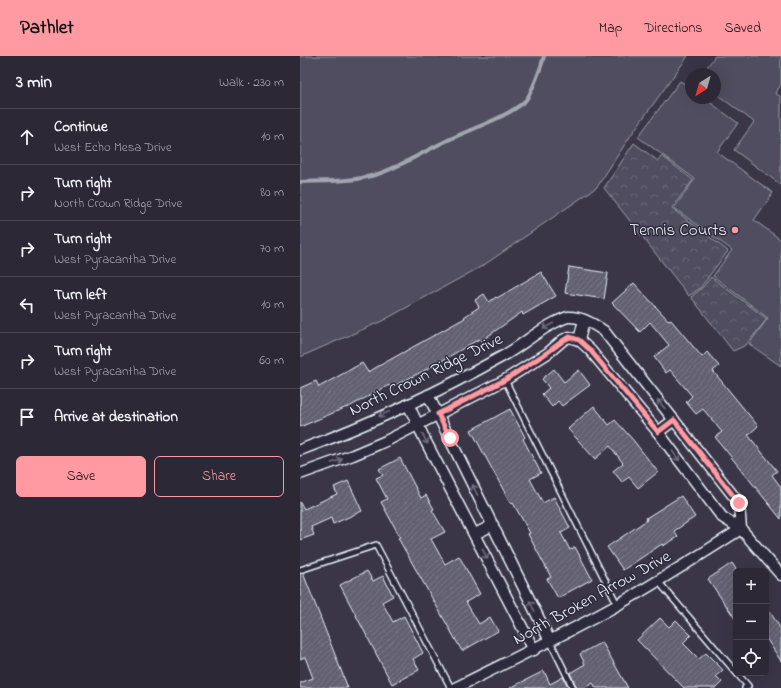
<!DOCTYPE html>
<meta charset="utf-8">
<style>
:root{--surface:#2c2836;--page:#383442;--text:#f1f3f6;--muted:#a6a6ad;--line:#484451;--accent:#ff9aa2}
body{margin:0;font-family:"Indie Flower",sans-serif;background:var(--page);color:var(--text)}
.controls{position:absolute;right:12px;bottom:12px;display:grid;overflow:hidden;border-radius:6px;box-shadow:0 4px 16px #0002}
.controls button{width:36px;height:36px;display:grid;place-items:center;padding:0;border:0;border-bottom:1px solid var(--line);background:var(--surface);color:var(--text);font:20px sans-serif}
.compass{position:absolute;left:385px;top:12px;width:36px;height:36px;border-radius:50%;background:var(--surface);box-shadow:0 4px 16px #0002;rotate:217deg}
.stop{position:absolute;width:12px;height:12px;margin:-9px;border:3px solid #ff9aa2;border-radius:50%;background:#fff}
.stop.end{background:#ff9aa2;border-color:#fff;box-shadow:0 1px 4px #0008}
.list{margin:0;padding:0;list-style:none}
h2{display:flex;justify-content:space-between;align-items:center;height:52px;margin:0;padding:0 16px;font-size:17px}
h2 small{font-size:13px;font-weight:400;color:var(--muted)}
.list li{display:grid;grid-template-columns:26px 1fr auto;gap:12px;align-items:center;box-sizing:border-box;height:56px;padding:0 16px;border-top:1px solid var(--line)}
.list b{display:block;font-size:15px;white-space:nowrap}
.list p{margin:0;font-size:13px;white-space:nowrap;color:var(--muted)}
.list em{font-size:13px;font-style:normal;color:var(--muted)}
.actions{display:flex;gap:8px;padding:12px 16px}
.actions a{flex:1;padding:9px 0;border:1px solid var(--accent);border-radius:6px;text-align:center;font-size:14px;color:var(--accent)}
.actions .main{background:var(--accent);color:#111}
.icon{flex:none;width:22px;height:22px;fill:none;stroke:currentColor;stroke-width:2;stroke-linecap:round;stroke-linejoin:round}
.map{position:relative;flex:none;width:481px;height:632px;overflow:hidden}
header{display:flex;align-items:center;gap:24px;box-sizing:border-box;height:56px;padding:0 20px;background:var(--accent);color:#111}
header strong{font-size:19px}
nav{display:flex;gap:22px;margin-inline-start:auto;font-size:14px}
main{display:flex}
aside{flex:1;background:var(--surface)}
.map>svg:first-child{display:block}
.green{fill:#504e5f;stroke:#9ca0ac}
.park{fill:url(#park-crowns);stroke:#9ca0ac}
.lines{fill:none;stroke-linecap:round;stroke-linejoin:round}
.stream{stroke:#a2a6b1;stroke-width:4}
.building{fill:url(#building-hatch);stroke:#e8f1f8}
.service-casing{stroke:#e8f1f8;stroke-width:8}
.minor-casing{stroke:#e8f1f8;stroke-width:13}
.service{stroke:#2f2a3d;stroke-width:5}
.minor{stroke:#2f2a3d;stroke-width:10}
.oneway{stroke:#70707e}
.route{stroke:#ff9aa2;stroke-width:5}
.poi-dot{fill:#ff9aa2;stroke:#2f2a3d;stroke-width:1.5}
.labels{text-anchor:middle;dominant-baseline:central;stroke-width:3;stroke-linejoin:round;paint-order:stroke}
.poi-label{font-size:17px;fill:#e8f1f8;stroke:#2f2a3d;text-anchor:end}
.street-label{font-size:17px;fill:#e8f1f8;stroke:#2f2a3d}
</style>
<header>
<strong>Pathlet</strong>
<nav><a>Map</a><a>Directions</a><a>Saved</a></nav>
</header>
<main>
<aside>
<h2>3 min<small>Walk · 230 m</small></h2>
<ul class="list">
<li><svg class="icon" aria-label="ahead" viewBox="0 0 24 24"><path d="M12 20V5M6 11l6-6 6 6"/></svg><div><b>Continue</b><p>West Echo Mesa Drive</p></div><em>10 m</em></li>
<li><svg class="icon" aria-label="right" viewBox="0 0 24 24"><path d="M7 20v-9h11M14 6l5 5-5 5"/></svg><div><b>Turn right</b><p>North Crown Ridge Drive</p></div><em>80 m</em></li>
<li><svg class="icon" aria-label="right" viewBox="0 0 24 24"><path d="M7 20v-9h11M14 6l5 5-5 5"/></svg><div><b>Turn right</b><p>West Pyracantha Drive</p></div><em>70 m</em></li>
<li><svg class="icon" aria-label="left" viewBox="0 0 24 24"><path d="M17 20v-9H6M10 6l-5 5 5 5"/></svg><div><b>Turn left</b><p>West Pyracantha Drive</p></div><em>10 m</em></li>
<li><svg class="icon" aria-label="right" viewBox="0 0 24 24"><path d="M7 20v-9h11M14 6l5 5-5 5"/></svg><div><b>Turn right</b><p>West Pyracantha Drive</p></div><em>60 m</em></li>
<li><svg class="icon" aria-label="arrive" viewBox="0 0 24 24"><path d="M6 21V4h12l-3 4 3 4H6"/></svg><div><b>Arrive at destination</b></div></li>
</ul>
<div class="actions"><a class="main">Save</a><a>Share</a></div>
</aside>
<div class="map">
<svg width="481" height="632" viewBox="0 0 481 632">
<defs>
<pattern id="park-crowns" width="20" height="18" patternUnits="userSpaceOnUse"><rect width="20" height="18" fill="#504e5f"/><path d="M2 6a3 3 0 1 1 6 0M12 15a3 3 0 1 1 6 0" fill="none" stroke="#696877"/></pattern>
<pattern id="building-hatch" width="6" height="6" patternUnits="userSpaceOnUse"><rect width="6" height="6" fill="#636171"/><path d="M-1 1l2-2M0 6l6-6M5 7l2-2" fill="none" stroke="#797886"/></pattern>
</defs>
<rect width="100%" height="100%" fill="#3a3648"/>
<filter id="ink" filterUnits="userSpaceOnUse"><feTurbulence type="fractalNoise" baseFrequency=".025" numOctaves="2"/><feDisplacementMap in="SourceGraphic" scale="8" xChannelSelector="R" yChannelSelector="G"/><feConvolveMatrix kernelMatrix="1 2 1 2 8 2 1 2 1" color-interpolation-filters="sRGB"/></filter>
<g filter="url(#ink)">
<g class="green">
<path d="M0,0H388L333,76L297,131L184,209L82,265L0,301Z"/>
<path d="M415,0H481V29L475,37L481,41V129L434,94L454,66L415,37V18H402Z"/>
<path d="M380,25L391,32V42H404L438,67L417,96L473,137L454,164L481,184V310L449,288L468,262L413,220L432,194L374,152L395,123L338,81Z"/>
</g>
<g class="park">
<path d="M334,87L358,105L362,100L393,124L372,152L428,195L400,232L389,240L304,132Z"/>
<path d="M411,221L467,263L446,289L433,295L391,241L402,232Z"/>
</g>
<g class="lines">
<path class="stream" d="M0,126C27,125 53,126 78,118C100,111 123,96 144,86C167,74 207,62 225,45C231,39 242,9 244,0"/>
</g>
<g class="building">
<path d="M269,211L308,217L304,243L265,237Z"/>
<path d="M241,216L256,240L223,259L222,256L181,285L179,283L133,310L90,332L89,329L47,352V351L0,371V332L16,325L19,331L62,307L68,316L165,262L164,261L179,251L175,244L184,238L189,246L196,241L197,242Z"/>
<path d="M334,227L369,265L371,264L402,301L407,296L419,310L413,315L458,370L448,379L477,415L472,419L481,431V463L415,381L422,376L403,353L396,358L386,346L392,340L370,314L366,317L354,301L369,289L350,266L340,276L312,247Z"/>
<path d="M254,313L264,326L279,314L290,329L262,350L258,345L252,351L242,338L249,332L242,323Z"/>
<path d="M294,350L309,369L315,364L333,384L358,416L338,432L329,421L322,426L313,415L323,407L310,390L295,403L268,373Z"/>
<path d="M210,353L225,381L223,383L241,417L230,423L243,447L254,441L270,472L261,477L270,494L275,491L292,523L258,542L247,523L251,521L228,478L230,477L213,447L211,448L171,374Z"/>
<path d="M100,402L121,442L126,439L134,453L132,454L145,476L131,483L145,508L159,500L180,538L166,546L179,568L190,561L198,575L162,595L98,482L100,481L81,446L87,443L76,422L83,419L79,413Z"/>
<path d="M48,425L62,455L33,468L31,462L11,471L14,479L0,484V446L4,453L37,438L34,431Z"/>
<path d="M381,440L395,461L374,475L378,481L363,490L362,488L323,514L307,491L347,464L346,462Z"/>
<path d="M432,507L436,513V564L408,523Z"/>
<path d="M67,515L73,525L83,520L93,540L82,546L93,566L104,560L123,597L113,603L119,614L92,628L40,529Z"/>
<path d="M3,517L48,632H0V627L13,622L5,601L0,603V518Z"/>
<path d="M466,550L481,573V605L466,582Z"/>
<path d="M360,562L369,571L376,564L391,579L383,587L399,603L406,597L423,614L416,620L422,626L416,632H384L337,584Z"/>
<path d="M302,586L328,632H296L293,627L284,632H277L270,617L285,608L280,598Z"/>
<path d="M244,615L250,628L263,621L269,632H210Z"/>
</g>
<g class="lines">
<defs>
<g id="service">
<path d="M205,324L317,548"/>
<path d="M0,514L76,489L151,632"/>
<path d="M358,525L433,613L448,630L445,632"/>
<path d="M250,585L273,632"/>
</g>
<g id="minor">
<path d="M279,284L284,264"/>
<path d="M128,339L250,585"/>
<path d="M108,348L125,384L234,594"/>
<path d="M358,376L374,364"/>
<path d="M0,394C70,368 139,336 203,300C221,290 236,276 254,267C258,265 264,262 268,261C281,260 294,268 304,275L439,447L441,473"/>
<path d="M0,418L53,399L86,385L205,324L248,297L263,284L269,281L279,284L290,294L358,376L422,461L441,473L481,519"/>
<path d="M175,478L193,469"/>
<path d="M155,632C204,608 253,584 301,558C349,532 395,502 441,473"/>
</g>
</defs>
<use href="#service" class="service-casing"/>
<use href="#minor" class="minor-casing"/>
<use href="#service" class="service"/>
<use href="#minor" class="minor"/>
</g>
<defs><path id="oneway-shaft" d="M-6 0H5M1.5-3L5.5 0L1.5 3" fill="none" stroke-width="1.6" stroke-linecap="round" stroke-linejoin="round"/></defs>
<g class="oneway">
<use href="#oneway-shaft" transform="translate(248 270) rotate(152)"/>
<use href="#oneway-shaft" transform="translate(361 348) rotate(-130)"/>
<use href="#oneway-shaft" transform="translate(84 358) rotate(156)"/>
<use href="#oneway-shaft" transform="translate(125 383) rotate(63)"/>
<use href="#oneway-shaft" transform="translate(376 400) rotate(53)"/>
<use href="#oneway-shaft" transform="translate(37 405) rotate(-19)"/>
<use href="#oneway-shaft" transform="translate(175 434) rotate(-116)"/>
<use href="#oneway-shaft" transform="translate(185 498) rotate(63)"/>
<use href="#oneway-shaft" transform="translate(232 550) rotate(-116)"/>
</g>
</g>
<g class="lines" filter="url(#ink)">
<path class="route" d="M150,382L138,358L205,324L248,296L264,284L270,281L279,284L290,294L358,376L374,364L439,447"/>
</g>
<circle class="poi-dot" cx="435" cy="174" r="4"/>
<g class="labels">
<g class="poi-label">
<text x="427" y="174">Tennis Courts</text>
</g>
<g class="street-label">
<text transform="translate(126 319) rotate(-26)">North Crown Ridge Drive</text>
<text transform="translate(292 542) rotate(-29)">North Broken Arrow Drive</text>
</g>
</g>
</svg>
<div class="controls">
<button>+</button>
<button>−</button>
<button><svg class="icon" aria-label="locate" viewBox="0 0 24 24"><circle cx="12" cy="12" r="6"/><path d="M12 2v4M12 18v4M2 12h4M18 12h4"/></svg></button>
</div>
<svg class="compass" viewBox="-18 -18 36 36"><path d="M0-13l5 13h-10z" fill="#e53935"/><path d="M0 13l5-13h-10z" fill="#a6a6ad"/></svg>
<div class="stop" style="left:150px;top:382px"></div>
<div class="stop end" style="left:439px;top:447px"></div>
</div>
</main>
